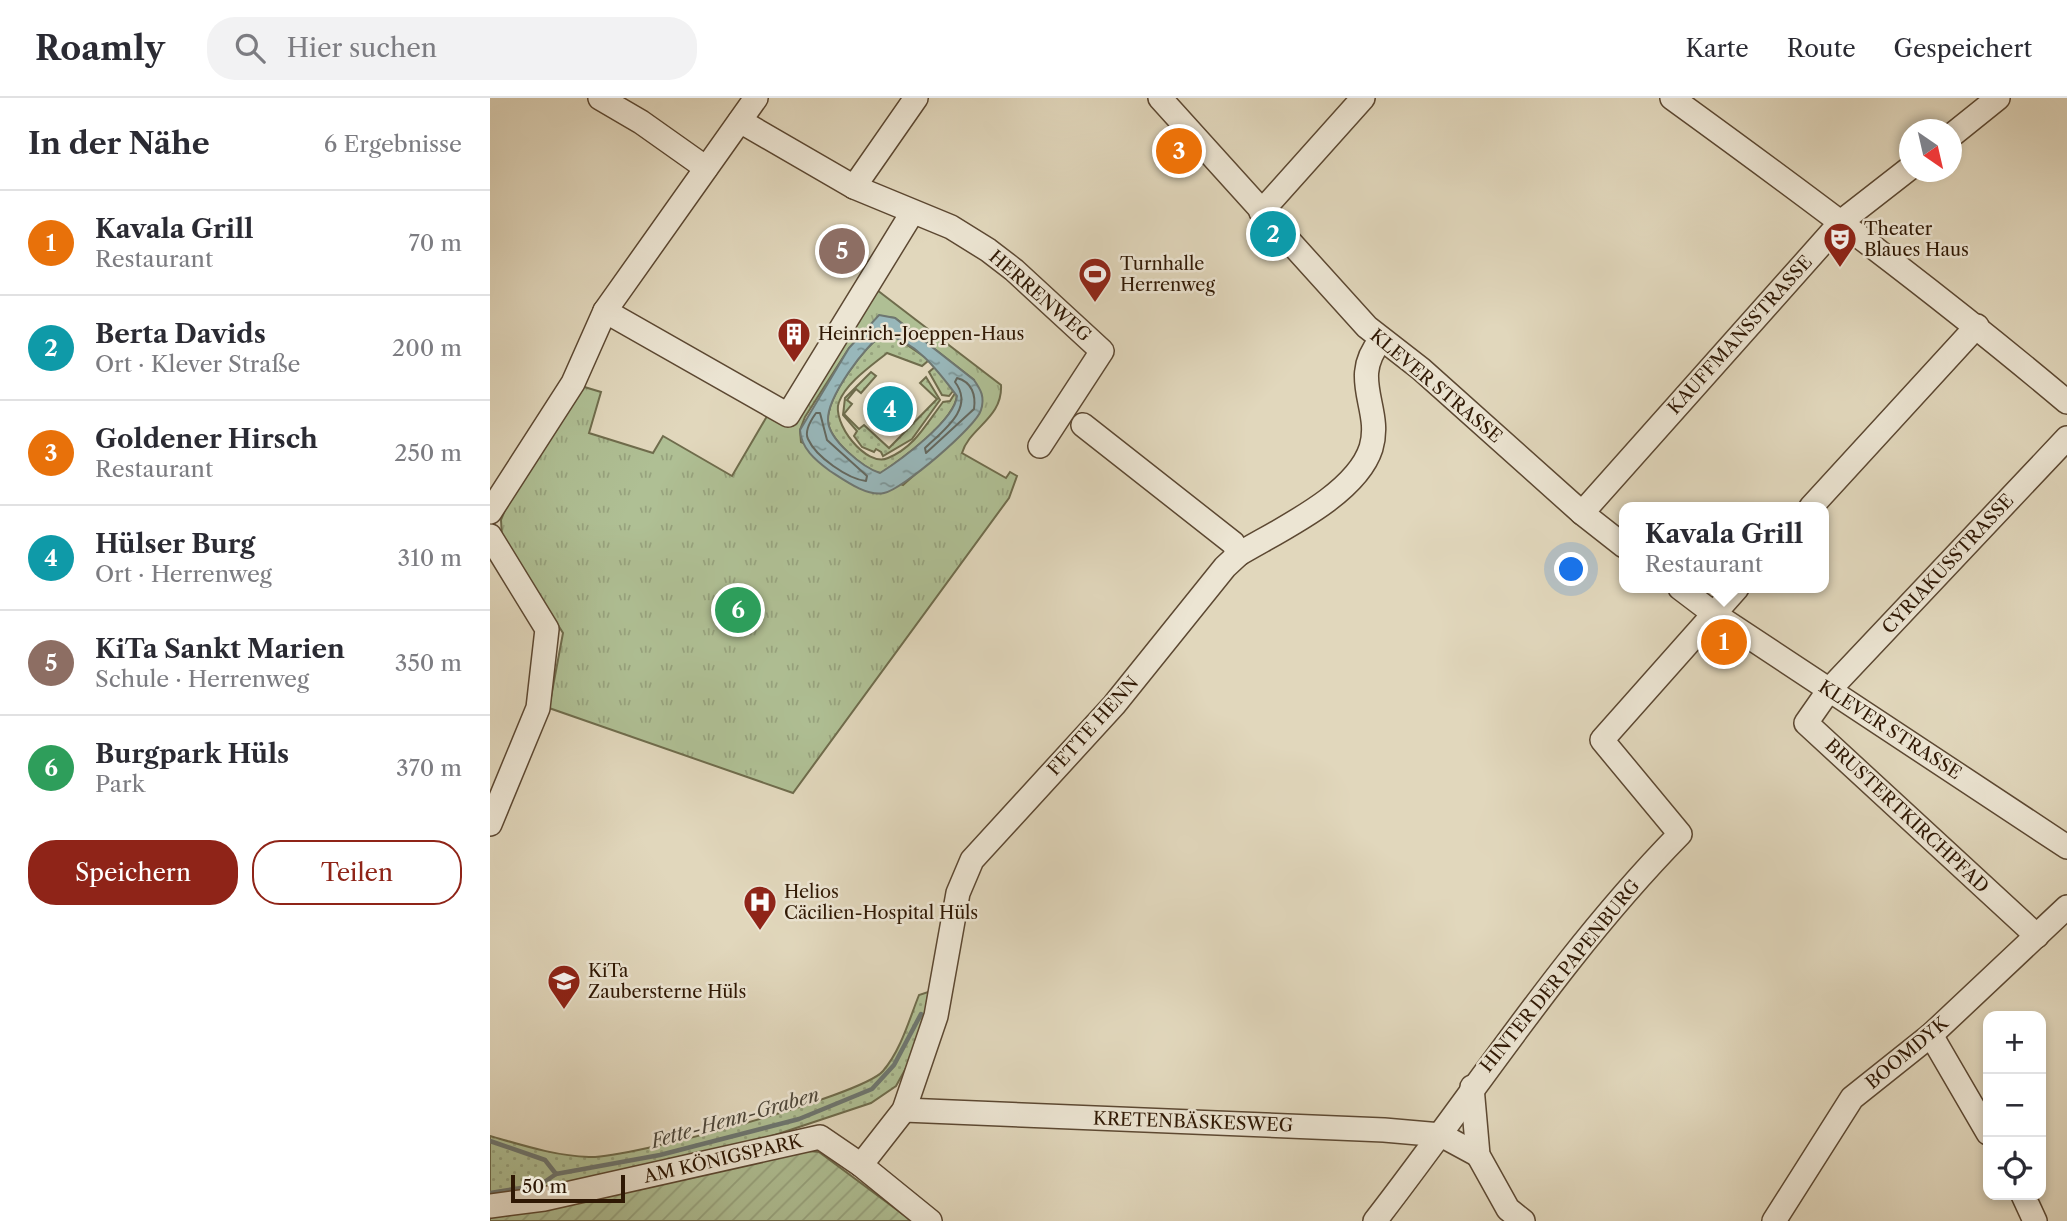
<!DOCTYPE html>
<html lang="de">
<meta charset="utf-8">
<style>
:root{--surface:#fff;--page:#f2f2f3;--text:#2b2b33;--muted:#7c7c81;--line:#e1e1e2;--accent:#8f2418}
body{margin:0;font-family:"Libre Caslon Text",serif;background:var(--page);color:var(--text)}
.controls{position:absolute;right:21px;bottom:21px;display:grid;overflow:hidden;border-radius:14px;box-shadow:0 4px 10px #0003}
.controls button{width:63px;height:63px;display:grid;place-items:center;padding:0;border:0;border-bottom:2px solid var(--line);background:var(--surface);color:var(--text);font:35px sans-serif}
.compass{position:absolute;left:1409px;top:21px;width:63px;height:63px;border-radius:50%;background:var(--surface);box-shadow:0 4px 10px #0003;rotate:146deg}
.scale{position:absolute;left:21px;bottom:18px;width:114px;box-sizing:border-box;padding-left:7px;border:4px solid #2f1804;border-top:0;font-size:19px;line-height:24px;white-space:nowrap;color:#2f1804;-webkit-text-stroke:5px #ece5d3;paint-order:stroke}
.you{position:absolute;left:1082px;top:472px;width:24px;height:24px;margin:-18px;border:5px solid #fff;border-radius:50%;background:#1a73e8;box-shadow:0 0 0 10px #1a73e833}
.badge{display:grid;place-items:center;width:46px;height:46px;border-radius:50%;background:var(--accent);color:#fff;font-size:23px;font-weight:700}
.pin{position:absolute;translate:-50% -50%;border:4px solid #fff;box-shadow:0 2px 7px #0006}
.popup{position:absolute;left:1129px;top:404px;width:210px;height:91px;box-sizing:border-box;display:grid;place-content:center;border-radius:14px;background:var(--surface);filter:drop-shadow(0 2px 5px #0005);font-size:23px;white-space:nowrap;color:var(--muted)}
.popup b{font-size:26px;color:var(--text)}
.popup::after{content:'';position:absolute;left:50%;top:100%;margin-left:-14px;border:14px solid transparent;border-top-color:var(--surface)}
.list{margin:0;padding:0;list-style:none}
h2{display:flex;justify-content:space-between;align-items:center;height:91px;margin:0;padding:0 28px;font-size:30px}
h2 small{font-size:23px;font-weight:400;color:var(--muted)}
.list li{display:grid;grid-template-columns:46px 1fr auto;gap:21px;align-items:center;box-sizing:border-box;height:105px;padding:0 28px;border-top:2px solid var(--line)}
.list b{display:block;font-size:26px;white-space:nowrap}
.list p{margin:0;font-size:23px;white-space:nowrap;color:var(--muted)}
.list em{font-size:23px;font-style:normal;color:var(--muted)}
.actions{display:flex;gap:14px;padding:21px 28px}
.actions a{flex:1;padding:16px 0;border:2px solid var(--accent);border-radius:28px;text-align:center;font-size:24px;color:var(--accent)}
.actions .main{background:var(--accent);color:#fff}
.icon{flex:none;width:38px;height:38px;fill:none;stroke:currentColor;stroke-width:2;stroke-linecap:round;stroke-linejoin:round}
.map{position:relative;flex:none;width:1577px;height:1123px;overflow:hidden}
header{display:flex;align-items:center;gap:42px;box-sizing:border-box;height:98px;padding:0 35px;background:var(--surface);border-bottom:2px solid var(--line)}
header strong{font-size:33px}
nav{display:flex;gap:38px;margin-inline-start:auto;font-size:24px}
.search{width:490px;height:63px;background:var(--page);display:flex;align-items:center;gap:18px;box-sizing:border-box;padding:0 24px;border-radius:28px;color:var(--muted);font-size:26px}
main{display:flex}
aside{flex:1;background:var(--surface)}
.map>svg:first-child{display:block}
.grass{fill:url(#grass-dots);stroke:#6f6c4c;stroke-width:2}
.park{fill:url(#park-tufts);stroke:#6f6c4c;stroke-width:2;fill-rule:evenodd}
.garden{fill:url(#garden-furrows);stroke:#6f6c4c;stroke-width:2}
.water{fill:url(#water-ripples);stroke:#6e7771;stroke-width:2;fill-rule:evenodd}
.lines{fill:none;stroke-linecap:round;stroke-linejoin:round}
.shore{stroke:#64685f;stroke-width:2}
.stream{stroke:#6e7771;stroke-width:4.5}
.minor-casing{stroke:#5c4832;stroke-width:26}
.minor{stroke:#ece5d3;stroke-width:23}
.labels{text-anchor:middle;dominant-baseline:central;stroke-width:5;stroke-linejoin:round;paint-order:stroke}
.poi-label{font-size:18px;fill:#2f1804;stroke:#ece5d3;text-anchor:start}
.street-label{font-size:18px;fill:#2f1804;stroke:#ece5d3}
.water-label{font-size:19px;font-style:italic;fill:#4e483b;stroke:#ece5d3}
</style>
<header>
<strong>Roamly</strong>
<div class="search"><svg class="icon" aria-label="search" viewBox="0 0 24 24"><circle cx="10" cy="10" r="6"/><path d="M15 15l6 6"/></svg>Hier suchen</div>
<nav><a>Karte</a><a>Route</a><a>Gespeichert</a></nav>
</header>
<main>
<aside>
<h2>In der Nähe<small>6 Ergebnisse</small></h2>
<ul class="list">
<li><span class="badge" style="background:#e8710a">1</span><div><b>Kavala Grill</b><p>Restaurant</p></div><em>70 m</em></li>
<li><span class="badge" style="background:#0f9aa8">2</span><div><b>Berta Davids</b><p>Ort · Klever Straße</p></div><em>200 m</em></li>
<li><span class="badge" style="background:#e8710a">3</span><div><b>Goldener Hirsch</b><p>Restaurant</p></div><em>250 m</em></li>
<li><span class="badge" style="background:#0f9aa8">4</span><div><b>Hülser Burg</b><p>Ort · Herrenweg</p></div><em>310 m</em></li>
<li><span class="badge" style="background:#8d6e63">5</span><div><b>KiTa Sankt Marien</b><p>Schule · Herrenweg</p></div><em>350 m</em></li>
<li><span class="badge" style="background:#2e9e5b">6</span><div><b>Burgpark Hüls</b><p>Park</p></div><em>370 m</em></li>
</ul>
<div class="actions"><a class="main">Speichern</a><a>Teilen</a></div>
</aside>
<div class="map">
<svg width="1577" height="1123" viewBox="0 0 1577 1123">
<defs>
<pattern id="grass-dots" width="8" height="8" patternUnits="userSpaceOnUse" patternTransform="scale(1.75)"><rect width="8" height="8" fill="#afbf94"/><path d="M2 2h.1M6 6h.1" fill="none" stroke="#97a37e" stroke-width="1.8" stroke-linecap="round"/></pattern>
<pattern id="park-tufts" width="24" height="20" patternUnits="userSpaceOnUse" patternTransform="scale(1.75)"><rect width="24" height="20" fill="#afbf94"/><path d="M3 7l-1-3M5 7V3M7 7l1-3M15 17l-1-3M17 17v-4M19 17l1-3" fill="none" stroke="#97a37e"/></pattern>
<pattern id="garden-furrows" width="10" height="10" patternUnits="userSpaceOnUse" patternTransform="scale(1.75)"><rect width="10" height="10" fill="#afbf94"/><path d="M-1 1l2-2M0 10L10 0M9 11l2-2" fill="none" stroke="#97a37e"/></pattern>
<pattern id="water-ripples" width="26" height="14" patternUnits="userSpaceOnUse" patternTransform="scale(1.75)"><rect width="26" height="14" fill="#98b7ba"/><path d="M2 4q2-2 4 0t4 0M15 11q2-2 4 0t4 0" fill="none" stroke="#7c9495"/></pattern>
</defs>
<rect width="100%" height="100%" fill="#e1d7bc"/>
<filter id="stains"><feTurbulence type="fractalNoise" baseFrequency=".00286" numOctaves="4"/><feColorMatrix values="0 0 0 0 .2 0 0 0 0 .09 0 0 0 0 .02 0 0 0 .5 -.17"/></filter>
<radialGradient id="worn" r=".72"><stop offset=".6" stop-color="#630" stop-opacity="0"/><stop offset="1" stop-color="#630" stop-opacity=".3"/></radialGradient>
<g class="grass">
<path d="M394,236L404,238L439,262L432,268L397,255C381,268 356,285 349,304C341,324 376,370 398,360C425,349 436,326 453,304L460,303L465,295L467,297C465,323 411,361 390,376C374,370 338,342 338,322C337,300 375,246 394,236Z"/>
<path d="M446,268L463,293L459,298L452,297L439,274Z"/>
<path d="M381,274L386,278L371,295L366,291L357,302L362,306L354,316L369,331L374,327L399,350L447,301L430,285L436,279L450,302L422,341L393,358L391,354L386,351L384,354L372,349L364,338L367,333L353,317L355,300Z"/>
<path d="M447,891L426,952L406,988L381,1005L273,1041L0,1102V1038C32,1047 65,1058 99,1059C136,1061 372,998 393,973C411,952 419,922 429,897Z"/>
</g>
<path class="park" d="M387,192L511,287C513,320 479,330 472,355L516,380L520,374L527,378L519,400L303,695L59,610L73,535L12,439L11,422L17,407L91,288L111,294L99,335L163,355L173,338L242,378L280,313L301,325ZM389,218L405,220L484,282L469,337L413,387L311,344L310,332L315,319L359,250Z"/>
<path class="garden" d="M309,1052L329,1054L422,1123H0V1118Z"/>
<path class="water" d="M389,217L405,220L484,282C491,292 495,299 491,312C487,328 412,392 394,395C377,399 354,382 340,373C325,362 311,350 310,332L359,250ZM394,236C426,243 448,273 467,298C465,322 411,362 390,375C374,370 338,342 338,322C337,300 375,246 394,236Z"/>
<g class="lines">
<g class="shore">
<path d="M467,280C482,284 486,297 484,311L436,355L435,350C454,332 485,310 465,284Z"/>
<path d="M330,315L337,342L377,378L376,383C358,381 326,359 318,341C314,333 321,322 326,315Z"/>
</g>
<g class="stream">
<path d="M0,1043L55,1062L66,1076"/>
<path d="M0,1095L50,1087L66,1076L170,1057L309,1021L382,991L404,967L431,916"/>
</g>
<defs>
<g id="minor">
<path d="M110,0L151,24L216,70"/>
<path d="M670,0L877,229L931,271L1092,415L1134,448"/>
<path d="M1182,0C1317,98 1450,197 1577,304"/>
<path d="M250,23L364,89L461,129L498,152L524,172L612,253L550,348"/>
<path d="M1462,37L1508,0"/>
<path d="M364,89L426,0"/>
<path d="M771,114L873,0"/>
<path d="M115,213L298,317L422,115"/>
<path d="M593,327L743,445L749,456"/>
<path d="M1321,409L1487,228"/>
<path d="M0,414L83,285L115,213L266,0"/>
<path d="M1092,415L1352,123L1420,70"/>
<path d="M0,438L57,531L48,610L0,726"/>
<path d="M1190,490L1223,515L1577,749"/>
<path d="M1547,838L1316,625L1339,592L1577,340"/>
<path d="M1441,937L1498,1035"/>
<path d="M982,989L988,1057L1018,1111L1033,1123"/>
<path d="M414,1012L894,1032L951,1037L988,1057"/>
<path d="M371,1067L414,1012L446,918L468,795L482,762L624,607L735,469L749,456C789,432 866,397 881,350C893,310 858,281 891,242"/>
<path d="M1533,1097L1545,1123"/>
<path d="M0,1108L54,1101L330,1039L371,1067L440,1123"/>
<path d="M885,1123C986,993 1074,854 1190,736L1112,642L1247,490"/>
<path d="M1284,1123L1362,1000L1441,937L1577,809"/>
</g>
</defs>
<use href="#minor" class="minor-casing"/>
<use href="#minor" class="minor"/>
</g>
<defs>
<symbol id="theatre-pin" viewBox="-11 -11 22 30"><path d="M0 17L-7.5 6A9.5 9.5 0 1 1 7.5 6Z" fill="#8f2418" stroke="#ece5d3"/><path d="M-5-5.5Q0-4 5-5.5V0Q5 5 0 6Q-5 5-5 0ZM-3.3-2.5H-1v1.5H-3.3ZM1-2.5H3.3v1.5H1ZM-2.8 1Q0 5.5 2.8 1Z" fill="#fff"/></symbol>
<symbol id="stadium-pin" viewBox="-11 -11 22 30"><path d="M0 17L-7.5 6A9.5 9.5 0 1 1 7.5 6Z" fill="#8f2418" stroke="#ece5d3"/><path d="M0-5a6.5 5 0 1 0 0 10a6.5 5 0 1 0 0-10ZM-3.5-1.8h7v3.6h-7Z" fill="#fff"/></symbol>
<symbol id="building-pin" viewBox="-11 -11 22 30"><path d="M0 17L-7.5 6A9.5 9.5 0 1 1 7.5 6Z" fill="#8f2418" stroke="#ece5d3"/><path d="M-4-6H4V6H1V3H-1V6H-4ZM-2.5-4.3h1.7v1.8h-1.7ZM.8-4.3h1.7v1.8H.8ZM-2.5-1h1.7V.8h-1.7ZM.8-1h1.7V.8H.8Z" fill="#fff"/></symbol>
<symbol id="hospital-pin" viewBox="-11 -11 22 30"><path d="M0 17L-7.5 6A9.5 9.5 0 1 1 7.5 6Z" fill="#8f2418" stroke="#ece5d3"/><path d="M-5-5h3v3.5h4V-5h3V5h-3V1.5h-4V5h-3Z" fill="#fff"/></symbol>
<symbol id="school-pin" viewBox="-11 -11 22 30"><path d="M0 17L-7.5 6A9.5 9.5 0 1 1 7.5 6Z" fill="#8f2418" stroke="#ece5d3"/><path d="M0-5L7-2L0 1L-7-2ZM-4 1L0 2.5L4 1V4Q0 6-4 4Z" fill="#fff"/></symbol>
</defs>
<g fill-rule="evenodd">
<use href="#theatre-pin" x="1331" y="122" width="38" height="52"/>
<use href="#stadium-pin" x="586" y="157" width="38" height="52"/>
<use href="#building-pin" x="285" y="217" width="38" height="52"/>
<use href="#hospital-pin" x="251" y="785" width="38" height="52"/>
<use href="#school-pin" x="55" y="864" width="38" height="52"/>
</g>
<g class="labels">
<g class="poi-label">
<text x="1374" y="131">Theater<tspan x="1374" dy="21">Blaues Haus</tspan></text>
<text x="630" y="166">Turnhalle<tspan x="630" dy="21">Herrenweg</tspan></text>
<text x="328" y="236">Heinrich-Joeppen-Haus</text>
<text x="294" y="794">Helios<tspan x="294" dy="21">Cäcilien-Hospital Hüls</tspan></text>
<text x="98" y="873">KiTa<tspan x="98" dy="21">Zaubersterne Hüls</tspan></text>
</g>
<g class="street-label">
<text transform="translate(550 198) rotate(41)">HERRENWEG</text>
<text transform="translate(1250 237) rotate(-48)">KAUFFMANSSTRASSE</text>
<text transform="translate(946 288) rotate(40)">KLEVER STRASSE</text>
<text transform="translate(1458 466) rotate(-47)">CYRIAKUSSTRASSE</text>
<text transform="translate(603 628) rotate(-48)">FETTE HENN</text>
<text transform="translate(1400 632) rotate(33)">KLEVER STRASSE</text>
<text transform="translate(1417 718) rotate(43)">BRUSTERTKIRCHPFAD</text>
<text transform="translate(1070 878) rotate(-51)">HINTER DER PAPENBURG</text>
<text transform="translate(1417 955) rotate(-40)">BOOMDYK</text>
<text transform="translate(703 1024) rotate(2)">KRETENBÄSKESWEG</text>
<text transform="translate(233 1061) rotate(-13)">AM KÖNIGSPARK</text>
</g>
<g class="water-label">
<text transform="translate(245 1020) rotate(-16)">Fette-Henn-Graben</text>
</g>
</g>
<rect width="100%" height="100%" filter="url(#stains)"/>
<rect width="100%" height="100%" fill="url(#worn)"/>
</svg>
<div class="controls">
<button>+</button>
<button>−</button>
<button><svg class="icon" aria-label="locate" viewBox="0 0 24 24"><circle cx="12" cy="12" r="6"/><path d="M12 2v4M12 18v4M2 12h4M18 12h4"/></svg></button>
</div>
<svg class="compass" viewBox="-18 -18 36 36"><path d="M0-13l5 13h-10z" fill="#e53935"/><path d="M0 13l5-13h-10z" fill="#7c7c81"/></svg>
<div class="scale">50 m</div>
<div class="you"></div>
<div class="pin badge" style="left:1234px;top:544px;background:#e8710a">1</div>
<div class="popup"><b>Kavala Grill</b>Restaurant</div>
<div class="pin badge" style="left:783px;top:136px;background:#0f9aa8">2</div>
<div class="pin badge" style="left:689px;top:53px;background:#e8710a">3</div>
<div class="pin badge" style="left:400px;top:311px;background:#0f9aa8">4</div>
<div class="pin badge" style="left:352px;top:153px;background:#8d6e63">5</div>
<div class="pin badge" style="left:248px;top:512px;background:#2e9e5b">6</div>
</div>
</main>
